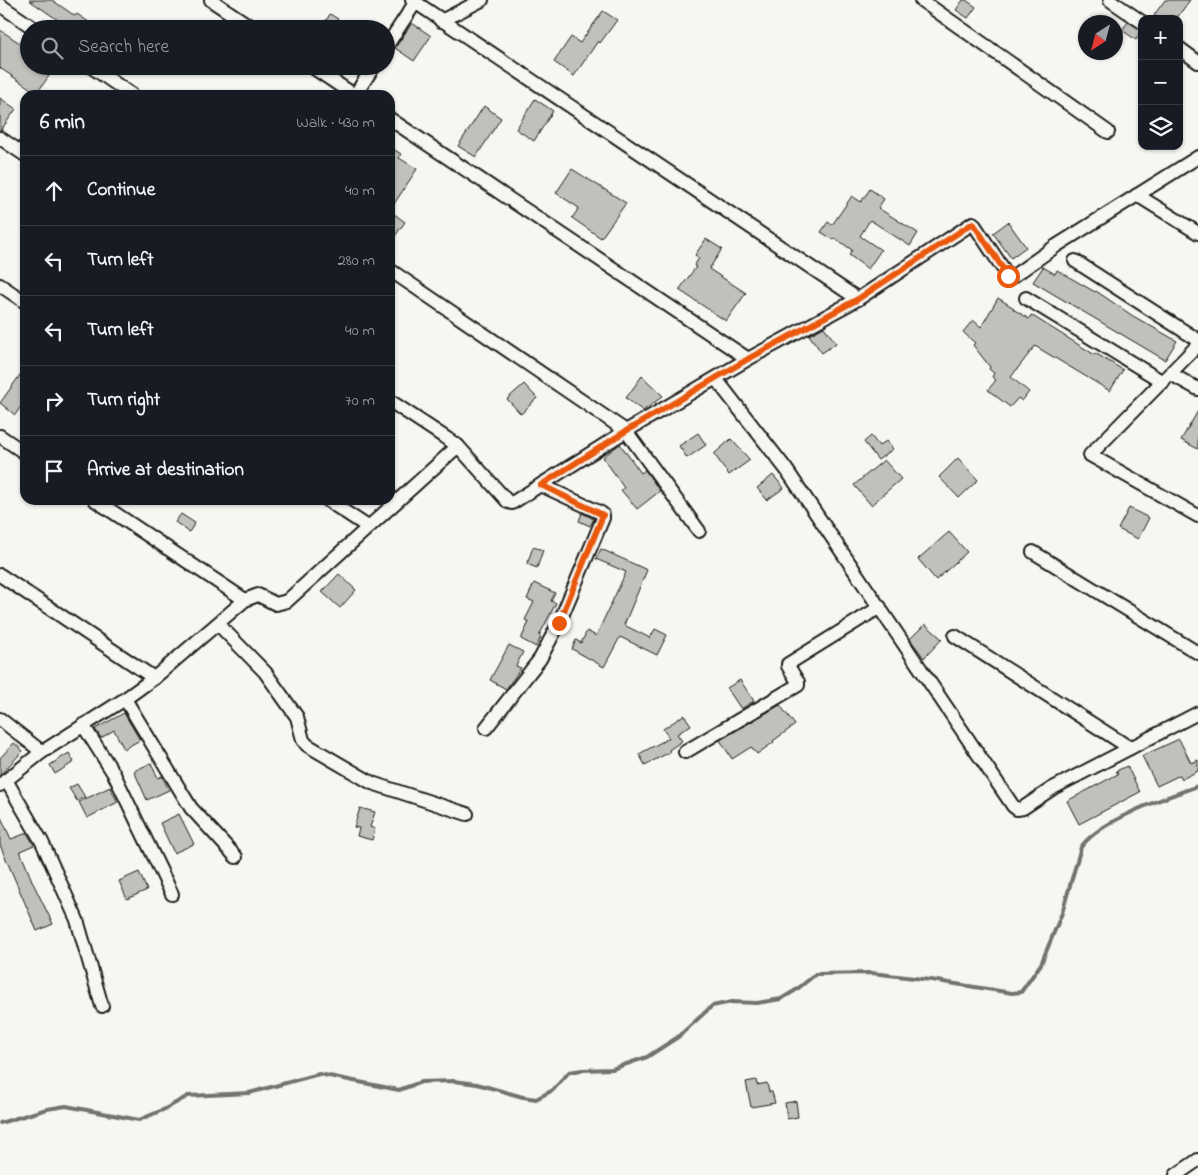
<!DOCTYPE html>
<meta charset="utf-8">
<style>
:root{--surface:#171b24;--page:#20242c;--text:#f1f3f6;--muted:#9ea1a6;--line:#363941}
body{margin:0;font-family:"Indie Flower",sans-serif;background:var(--page);color:var(--text)}
.controls{position:absolute;right:15px;top:15px;display:grid;overflow:hidden;border-radius:10px;box-shadow:0 1px 4px #0004}
.controls button{width:45px;height:45px;display:grid;place-items:center;padding:0;border:0;border-bottom:1px solid var(--line);background:var(--surface);color:var(--text);font:25px sans-serif}
.compass{position:absolute;left:1078px;top:15px;width:45px;height:45px;border-radius:50%;background:var(--surface);box-shadow:0 1px 4px #0004;rotate:216deg}
.stop{position:absolute;width:15px;height:15px;margin:-11px;border:4px solid #ea580c;border-radius:50%;background:#fff}
.stop.end{background:#ea580c;border-color:#fff;box-shadow:0 1px 5px #0008}
.list{margin:0;padding:0;list-style:none}
h2{display:flex;justify-content:space-between;align-items:center;height:65px;margin:0;padding:0 20px;font-size:21px}
h2 small{font-size:16px;font-weight:400;color:var(--muted)}
.list li{display:grid;grid-template-columns:32px 1fr auto;gap:15px;align-items:center;box-sizing:border-box;height:70px;padding:0 20px;border-top:1px solid var(--line)}
.list b{display:block;font-size:19px;white-space:nowrap}
.list em{font-size:16px;font-style:normal;color:var(--muted)}
.icon{flex:none;width:28px;height:28px;fill:none;stroke:currentColor;stroke-width:2;stroke-linecap:round;stroke-linejoin:round}
.map{position:relative;flex:none;width:1198px;height:1175px;overflow:hidden}
.search{position:absolute;background:var(--surface);box-shadow:0 1px 4px #0004;left:20px;top:20px;width:375px;height:55px;display:flex;align-items:center;gap:12px;box-sizing:border-box;padding:0 18px;border-radius:28px;color:var(--muted);font-size:19px}
.panel{position:absolute;background:var(--surface);box-shadow:0 1px 4px #0004;left:20px;top:90px;width:375px;height:415px;border-radius:15px}
.map>svg:first-child{display:block}
.lines{fill:none;stroke-linecap:round;stroke-linejoin:round}
.stream{stroke:#727271;stroke-width:4}
.building{fill:#c0c0bd;stroke:#1c1c1c}
.street-casing{stroke:#1c1c1c;stroke-width:16}
.street{stroke:#f6f6f2;stroke-width:12}
.route{stroke:#ea580c;stroke-width:6}
</style>
<div class="map">
<svg width="1198" height="1175" viewBox="0 0 1198 1175">
<rect width="100%" height="100%" fill="#f6f6f2"/>
<filter id="ink" filterUnits="userSpaceOnUse"><feTurbulence type="fractalNoise" baseFrequency=".02" numOctaves="2"/><feDisplacementMap in="SourceGraphic" scale="10" xChannelSelector="R" yChannelSelector="G"/><feConvolveMatrix kernelMatrix="1 2 1 2 8 2 1 2 1" color-interpolation-filters="sRGB"/></filter>
<g filter="url(#ink)">
<g class="lines">
<path class="stream" d="M0,1123L47,1109L66,1106L139,1120L165,1109L188,1096L249,1093L319,1074L399,1090L421,1082L454,1081L477,1084L523,1097L536,1099L553,1090L569,1072L582,1070L612,1069L647,1057L678,1037L712,1006L732,1002L757,1003L781,999L796,990L816,974L872,973L931,980L1012,993L1021,992L1041,964L1062,913L1081,847C1100,820 1167,797 1198,786"/>
</g>
<g class="building">
<path d="M29,0H52L75,16L77,14L99,29H71Z"/>
<path d="M963,0H966L976,7L968,18L956,10Z"/>
<path d="M1165,0H1190L1176,19H1160L1154,15Z"/>
<path d="M603,11L617,20L600,43L598,41L574,76L554,62L571,37L580,43Z"/>
<path d="M330,14L338,19L332,29H321Z"/>
<path d="M1128,22L1142,30L1136,40L1122,30Z"/>
<path d="M412,23L431,36L414,61L395,48Z"/>
<path d="M0,30L29,49V66H56L37,93L0,68Z"/>
<path d="M0,98L16,109L1,130H0Z"/>
<path d="M535,99L553,111L534,141L516,129Z"/>
<path d="M484,106L501,118L476,157L458,146Z"/>
<path d="M390,147L401,154L399,158L417,169L390,210Z"/>
<path d="M572,169L626,203L601,238L572,218L579,208L556,193Z"/>
<path d="M870,189L884,199L878,208L918,233L910,246L870,220L860,236L881,250L868,269L849,255L852,250L835,238L834,240L821,232L828,222L832,225L852,196L861,202Z"/>
<path d="M390,211L405,222L390,243Z"/>
<path d="M1008,222L1026,247L1011,258L993,233Z"/>
<path d="M706,239L722,249L709,269L746,293L726,321L679,290L696,267L694,266L699,258L695,255Z"/>
<path d="M1043,267L1055,274L1057,270L1095,292L1096,291L1133,316L1177,341L1165,360L1033,282Z"/>
<path d="M998,298L1014,308L1013,309L1029,319L1031,315L1095,355V353L1123,370L1110,391L1035,346L1011,377L1029,392L1022,401L1018,398L1010,407L988,390L996,380L992,377L994,373L989,369L990,367L973,345L975,343L963,332L973,320L981,327Z"/>
<path d="M824,327L836,343L822,353L809,335Z"/>
<path d="M25,368V401L15,415L0,403Z"/>
<path d="M642,376L663,396L643,411L626,398Z"/>
<path d="M524,384L537,398L521,414L507,399Z"/>
<path d="M1198,411V449L1181,440Z"/>
<path d="M698,433L706,445L687,458L679,446Z"/>
<path d="M871,436L879,446L886,441L893,449L878,460L864,442Z"/>
<path d="M731,439L750,460L729,475L714,454Z"/>
<path d="M620,444L641,473L645,470L660,491L637,509L621,490L624,488L603,457Z"/>
<path d="M958,458L978,480L959,498L939,477Z"/>
<path d="M884,460L901,479L871,505L854,485Z"/>
<path d="M773,475L784,488L767,500L757,488Z"/>
<path d="M1129,508L1149,518L1138,539L1118,529Z"/>
<path d="M582,513L594,519L590,526L579,521Z"/>
<path d="M181,514L195,523L189,532L175,522Z"/>
<path d="M949,532L967,552L936,580L918,559Z"/>
<path d="M533,547L543,550L537,568L527,564Z"/>
<path d="M601,549L647,570L624,625L650,638L655,629L667,635L657,655L620,637L604,667L572,649L576,640L581,643L587,631L596,636L626,572L596,559Z"/>
<path d="M339,574L356,590L340,608L322,592Z"/>
<path d="M534,583L555,593L551,601L556,603L539,636L541,637L536,647L521,639L529,622L525,620L534,602L527,599Z"/>
<path d="M925,624L942,639L924,658L910,639Z"/>
<path d="M509,645L523,652L516,666L521,668L506,689L490,680Z"/>
<path d="M740,680L754,701L741,709L727,688Z"/>
<path d="M780,705L795,725L773,741L774,742L757,754L751,747L732,759L720,740Z"/>
<path d="M124,713L140,740L124,749L114,730L101,738L95,729Z"/>
<path d="M684,715L691,725L677,734L682,741L669,750L670,752L645,765L639,754L669,738L663,729Z"/>
<path d="M1179,739L1191,763L1198,760V771L1182,779L1180,775L1157,786L1142,756Z"/>
<path d="M14,743L23,751L0,775V758Z"/>
<path d="M69,753L74,762L55,774L50,765Z"/>
<path d="M151,763L158,778L162,776L169,790L147,800L134,771Z"/>
<path d="M1127,766L1140,792L1079,824L1067,801L1118,774L1116,771Z"/>
<path d="M77,784L85,797L77,801L69,788Z"/>
<path d="M110,787L118,802L87,818L79,802Z"/>
<path d="M360,808L375,812L370,827L375,829L372,840L357,836L359,828L354,827Z"/>
<path d="M179,814L194,844L174,853L160,823Z"/>
<path d="M0,815L11,839L27,833L34,845L20,851L33,883L53,924L37,931L0,845Z"/>
<path d="M139,872L147,890L127,899L119,881Z"/>
<path d="M756,1080L757,1085L767,1083L769,1092H772L775,1103L751,1107L746,1082Z"/>
<path d="M796,1101L798,1117L787,1119L785,1103Z"/>
</g>
<g class="lines">
<defs>
<g id="street">
<path d="M211,0L254,29"/>
<path d="M412,0L858,299"/>
<path d="M921,0L1108,132"/>
<path d="M1110,0L1142,22"/>
<path d="M0,5L35,29"/>
<path d="M441,21L482,0"/>
<path d="M386,47L415,3"/>
<path d="M1179,48L1198,62"/>
<path d="M90,66L132,95"/>
<path d="M311,66L354,95"/>
<path d="M355,95L374,66"/>
<path d="M390,119L748,359"/>
<path d="M0,138L25,155"/>
<path d="M1137,195L1198,233"/>
<path d="M1075,261L1198,340"/>
<path d="M390,270L626,431L699,531"/>
<path d="M0,285L25,302"/>
<path d="M1026,298L1163,382"/>
<path d="M1198,345L1090,455L1198,516"/>
<path d="M1171,374L1198,389"/>
<path d="M716,379L786,469L1013,806L1017,809L1023,808L1053,788L1198,713"/>
<path d="M390,401L458,446"/>
<path d="M0,436L25,453"/>
<path d="M95,500L245,600"/>
<path d="M327,500L368,527"/>
<path d="M1033,552L1198,653"/>
<path d="M0,575L154,678"/>
<path d="M218,624L265,672L297,717L303,740L307,745L372,783L467,814"/>
<path d="M955,636L1130,748"/>
<path d="M125,699L191,808L236,857"/>
<path d="M0,719L42,752"/>
<path d="M83,725L114,774L172,894"/>
<path d="M486,728L540,659L559,623L603,518V515L601,513L541,485"/>
<path d="M685,752L798,685V682L788,666V664L880,607"/>
<path d="M6,780L42,842L77,920L102,1006"/>
<path d="M0,785L42,752L125,699L154,678L245,600L258,595L276,604L287,601L458,446L508,502L512,503L626,431L748,359L858,299L973,223L1008,276L1012,277L1056,246L1198,157"/>
<path d="M1176,1175L1198,1160"/>
</g>
</defs>
<use href="#street" class="street-casing"/>
<use href="#street" class="street"/>
</g>
</g>
<g class="lines" filter="url(#ink)">
<path class="route" d="M559,623L603,515L541,485L626,431L748,359L858,299L973,223L1008,276"/>
</g>
</svg>
<div class="controls">
<button>+</button>
<button>−</button>
<button><svg class="icon" aria-label="layers" viewBox="0 0 24 24"><path d="M12 4l9 5-9 5-9-5zM3 14l9 5 9-5"/></svg></button>
</div>
<svg class="compass" viewBox="-18 -18 36 36"><path d="M0-13l5 13h-10z" fill="#e53935"/><path d="M0 13l5-13h-10z" fill="#9ea1a6"/></svg>
<div class="stop" style="left:1008px;top:276px"></div>
<div class="stop end" style="left:559px;top:623px"></div>
<div class="search"><svg class="icon" aria-label="search" viewBox="0 0 24 24"><circle cx="10" cy="10" r="6"/><path d="M15 15l6 6"/></svg>Search here</div>
<section class="panel">
<h2>6 min<small>Walk · 430 m</small></h2>
<ul class="list">
<li><svg class="icon" aria-label="ahead" viewBox="0 0 24 24"><path d="M12 20V5M6 11l6-6 6 6"/></svg><div><b>Continue</b></div><em>40 m</em></li>
<li><svg class="icon" aria-label="left" viewBox="0 0 24 24"><path d="M17 20v-9H6M10 6l-5 5 5 5"/></svg><div><b>Turn left</b></div><em>280 m</em></li>
<li><svg class="icon" aria-label="left" viewBox="0 0 24 24"><path d="M17 20v-9H6M10 6l-5 5 5 5"/></svg><div><b>Turn left</b></div><em>40 m</em></li>
<li><svg class="icon" aria-label="right" viewBox="0 0 24 24"><path d="M7 20v-9h11M14 6l5 5-5 5"/></svg><div><b>Turn right</b></div><em>70 m</em></li>
<li><svg class="icon" aria-label="arrive" viewBox="0 0 24 24"><path d="M6 21V4h12l-3 4 3 4H6"/></svg><div><b>Arrive at destination</b></div></li>
</ul>
</section>
</div>
